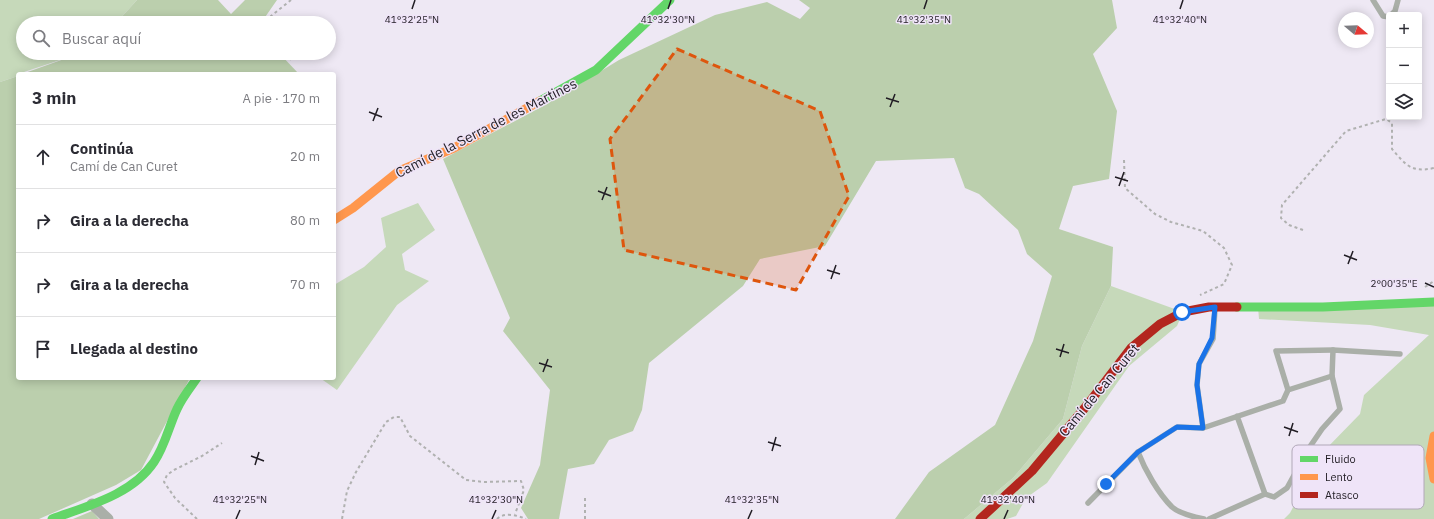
<!DOCTYPE html>
<html lang="es">
<meta charset="utf-8">
<style>
:root{--surface:#fff;--page:#f2f2f3;--text:#2b2b33;--muted:#7c7c81;--line:#e1e1e2}
body{margin:0;font-family:"IBM Plex Sans",sans-serif;background:var(--page);color:var(--text)}
.controls{position:absolute;right:12px;top:12px;display:grid;overflow:hidden;border-radius:4px;box-shadow:0 2px 10px #0003}
.controls button{width:36px;height:36px;display:grid;place-items:center;padding:0;border:0;border-bottom:1px solid var(--line);background:var(--surface);color:var(--text);font:20px sans-serif}
.compass{position:absolute;left:1338px;top:12px;width:36px;height:36px;border-radius:50%;background:var(--surface);box-shadow:0 2px 10px #0003;rotate:109deg}
.stop{position:absolute;width:12px;height:12px;margin:-9px;border:3px solid #1a73e8;border-radius:50%;background:#fff}
.stop.end{background:#1a73e8;border-color:#fff;box-shadow:0 1px 4px #0008}
.list{margin:0;padding:0;list-style:none}
h2{display:flex;justify-content:space-between;align-items:center;height:52px;margin:0;padding:0 16px;font-size:17px}
h2 small{font-size:13px;font-weight:400;color:var(--muted)}
.list li{display:grid;grid-template-columns:26px 1fr auto;gap:12px;align-items:center;box-sizing:border-box;height:64px;padding:0 16px;border-top:1px solid var(--line)}
.list b{display:block;font-size:15px;white-space:nowrap}
.list p{margin:0;font-size:13px;white-space:nowrap;color:var(--muted)}
.list em{font-size:13px;font-style:normal;color:var(--muted)}
.icon{flex:none;width:22px;height:22px;fill:none;stroke:currentColor;stroke-width:2;stroke-linecap:round;stroke-linejoin:round}
.map{position:relative;flex:none;width:1434px;height:519px;overflow:hidden}
.search{position:absolute;background:var(--surface);box-shadow:0 2px 10px #0003;left:16px;top:16px;width:320px;height:44px;display:flex;align-items:center;gap:10px;box-sizing:border-box;padding:0 14px;border-radius:22px;color:var(--muted);font-size:15px}
.panel{position:absolute;background:var(--surface);box-shadow:0 2px 10px #0003;left:16px;top:72px;width:320px;height:308px;border-radius:4px}
.map>svg:first-child{display:block}
.green{fill:#c6d9ba}
.forest{fill:#bbcfad}
.lines{fill:none;stroke-linecap:round;stroke-linejoin:round}
.path{stroke:#b0b1b0;stroke-width:2;stroke-dasharray:3 3;stroke-linecap:butt}
.lane{stroke:#aaafa8;stroke-width:5.5}
.street{stroke:#aaafa8;stroke-width:11}
.fast{stroke:#63d668;stroke-width:9}
.slow{stroke:#ff974d;stroke-width:9}
.jam{stroke:#b3261e;stroke-width:9}
.route{stroke:#1a73e8;stroke-width:5}
.marked{fill:#de560d;fill-opacity:0.2;stroke:#de560d;stroke-width:3;stroke-dasharray:8 5;stroke-linejoin:round}
.ticks{fill:none;stroke:#211d24;stroke-width:1.5}
.labels{text-anchor:middle;dominant-baseline:central;stroke-width:3;stroke-linejoin:round;paint-order:stroke}
.street-label{font-size:14px;fill:#211d24;stroke:#efe4f8}
.key{fill:#efe4f8;stroke:#b1a8b8;stroke-width:1}
.key-label{font-size:11px;fill:#211d24}
.ticks-label{font-size:10px;text-anchor:middle;fill:#211d24;stroke:#efe4f8;stroke-width:3;stroke-linejoin:round;paint-order:stroke}
</style>
<div class="map">
<svg width="1434" height="519" viewBox="0 0 1434 519">
<rect width="100%" height="100%" fill="#eee8f4"/>
<g class="green">
<path d="M0,0H137L116,23H23V53H81L18,74V76L0,82Z"/>
<path d="M418,203L435,230L402,254L405,270L429,281L397,305L337,390L320,378H334V285L364,267L386,247L381,218Z"/>
<path d="M1111,286L1183,312L1177,326L1129,366L1047,483L1026,498L1016,516L1007,519H964L1013,478L1063,419L1082,346Z"/>
<path d="M1434,305V519H1284L1290,513L1321,454L1360,414L1364,395L1429,335L1370,325L1259,319L1258,307Z"/>
</g>
<g class="forest">
<path d="M137,0H218L231,14L245,0H277L261,23H116Z"/>
<path d="M799,0H1112L1117,28L1093,54L1117,111L1109,179L1073,186L1059,229L1113,247L1111,286L1082,346L1063,419L1013,478L964,519H895L929,472L995,425L1033,341L1052,276L1027,254L1018,230L979,194L965,188L954,158L876,161L825,246L760,259L743,286L649,363L642,410L633,431L609,440L594,464L568,469L559,519H528L521,508L540,465L550,390L503,331L510,318L443,159L547,104L619,60L715,15L767,2L800,19L810,8Z"/>
<path d="M81,53H279L299,74H22Z"/>
<path d="M18,76V378H190L141,470L116,485L39,519H0V82Z"/>
<path d="M92,511L99,519H73Z"/>
</g>
<g class="lines">
<g class="path">
<path d="M269,23L271,16L291,0"/>
<path d="M285,53L293,62"/>
<path d="M1124,160L1125,188L1155,214L1171,222L1203,231L1224,248L1232,265L1224,284L1200,295"/>
<path d="M1303,230L1289,225L1281,218L1282,205L1346,131L1386,119L1392,123V149C1406,165 1411,173 1434,168"/>
<path d="M1425,287L1434,281"/>
<path d="M197,519L175,498L164,482L167,475L174,470L202,456L222,443"/>
<path d="M342,519L347,491L356,472L386,422L394,417H400L410,436L466,480L484,482L521,481L524,490L515,514"/>
<path d="M497,519C504,512 517,515 526,519"/>
<path d="M585,519V495"/>
</g>
<g class="lane">
<path d="M1373,0L1383,16L1389,17"/>
<path d="M1391,15L1395,11L1398,0"/>
<path d="M1215,309L1213,339L1199,364L1197,385L1203,428L1283,401L1288,390L1332,376L1340,409L1322,429L1309,448L1287,488L1274,497L1265,494L1237,416"/>
<path d="M1332,376L1333,350L1400,354"/>
<path d="M1288,390L1276,351L1333,350"/>
<path d="M1203,428L1177,427L1138,452C1145,470 1158,493 1172,507C1180,514 1194,517 1204,519"/>
<path d="M1088,503L1138,452"/>
<path d="M1209,519L1265,494"/>
</g>
<path class="street" d="M92,504L108,519"/>
<g class="fast">
<path d="M540,101L596,70L670,0"/>
<path d="M1237,307H1323L1434,302"/>
<path d="M52,519C87,506 132,495 154,462C165,446 169,426 177,409C182,398 190,388 197,378"/>
</g>
<g class="slow">
<path d="M334,220L353,208L399,171L454,148L540,101"/>
<path d="M1434,436L1430,458L1434,479"/>
</g>
<path class="jam" d="M980,519L1032,471L1088,404L1131,348L1160,324L1183,312L1209,307H1237"/>
</g>
<g class="lines">
<path class="route" d="M1106,484L1138,452L1177,427L1203,428L1197,385L1199,364L1212,338L1215,307L1182,312"/>
</g>
<path class="marked" d="M677,49L820,111L849,196L796,290L624,250L610,139Z"/>
<path class="ticks" d="M412,9L415,0M668,9L671,0M924,9L927,0M1180,9L1183,0M886,98L899,102M890,107L895,94M369,112L382,117M373,121L378,108M1115,177L1128,181M1119,186L1124,172M598,191L611,196M602,200L607,187M1344,255L1357,260M1348,264L1353,251M827,270L840,274M831,279L836,265M1425,283L1434,287M1056,349L1069,353M1060,357L1064,344M539,363L552,367M543,372L548,359M1284,427L1298,432M1289,436L1293,423M768,442L781,446M772,451L776,437M251,456L264,461M255,465L259,452M236,519L240,510M492,519L496,510M748,519L752,510M1004,519L1008,510"/>
<g class="labels">
<g class="street-label">
<text transform="translate(486 128) rotate(-27)">Camí de la Serra de les Martines</text>
<text transform="translate(1099 390) rotate(-50)">Camí de Can Curet</text>
</g>
</g>
<rect x="1292" y="445" width="132" height="64" rx="6" class="key"/>
<rect x="1300" y="456" width="18" height="6" fill="#63d668"/>
<rect x="1300" y="474" width="18" height="6" fill="#ff974d"/>
<rect x="1300" y="492" width="18" height="6" fill="#b3261e"/>
<g class="key-label">
<text x="1325" y="463">Fluido</text>
<text x="1325" y="481">Lento</text>
<text x="1325" y="499">Atasco</text>
</g>
<g class="ticks-label">
<text x="412" y="23">41°32'25"N</text>
<text x="668" y="23">41°32'30"N</text>
<text x="924" y="23">41°32'35"N</text>
<text x="1180" y="23">41°32'40"N</text>
<text x="1394" y="287">2°00'35"E</text>
<text x="240" y="503">41°32'25"N</text>
<text x="496" y="503">41°32'30"N</text>
<text x="752" y="503">41°32'35"N</text>
<text x="1008" y="503">41°32'40"N</text>
</g>
</svg>
<div class="controls">
<button>+</button>
<button>−</button>
<button><svg class="icon" aria-label="layers" viewBox="0 0 24 24"><path d="M12 4l9 5-9 5-9-5zM3 14l9 5 9-5"/></svg></button>
</div>
<svg class="compass" viewBox="-18 -18 36 36"><path d="M0-13l5 13h-10z" fill="#e53935"/><path d="M0 13l5-13h-10z" fill="#7c7c81"/></svg>
<div class="stop" style="left:1182px;top:312px"></div>
<div class="stop end" style="left:1106px;top:484px"></div>
<div class="search"><svg class="icon" aria-label="search" viewBox="0 0 24 24"><circle cx="10" cy="10" r="6"/><path d="M15 15l6 6"/></svg>Buscar aquí</div>
<section class="panel">
<h2>3 min<small>A pie · 170 m</small></h2>
<ul class="list">
<li><svg class="icon" aria-label="ahead" viewBox="0 0 24 24"><path d="M12 20V5M6 11l6-6 6 6"/></svg><div><b>Continúa</b><p>Camí de Can Curet</p></div><em>20 m</em></li>
<li><svg class="icon" aria-label="right" viewBox="0 0 24 24"><path d="M7 20v-9h11M14 6l5 5-5 5"/></svg><div><b>Gira a la derecha</b></div><em>80 m</em></li>
<li><svg class="icon" aria-label="right" viewBox="0 0 24 24"><path d="M7 20v-9h11M14 6l5 5-5 5"/></svg><div><b>Gira a la derecha</b></div><em>70 m</em></li>
<li><svg class="icon" aria-label="arrive" viewBox="0 0 24 24"><path d="M6 21V4h12l-3 4 3 4H6"/></svg><div><b>Llegada al destino</b></div></li>
</ul>
</section>
</div>
